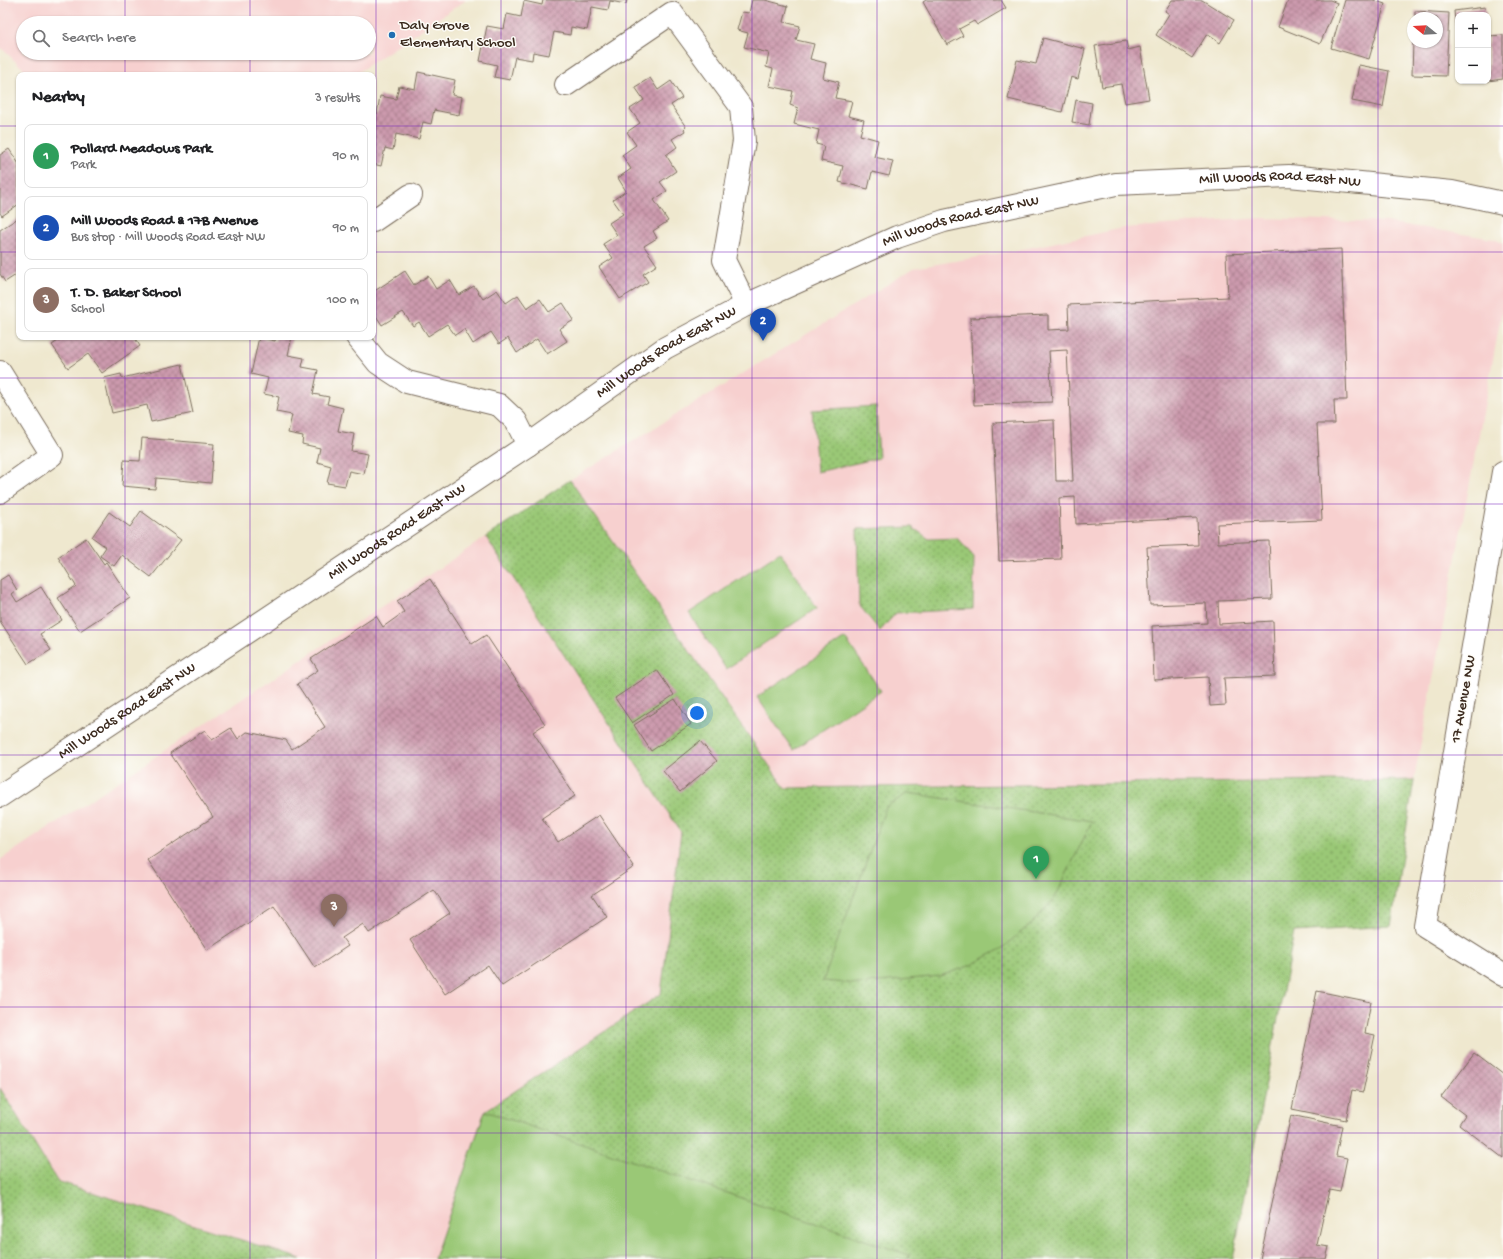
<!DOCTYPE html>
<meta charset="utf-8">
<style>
:root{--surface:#fff;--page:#f2f2f2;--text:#202124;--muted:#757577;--line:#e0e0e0;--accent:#0f766e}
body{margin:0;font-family:"Gochi Hand",sans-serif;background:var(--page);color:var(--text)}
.controls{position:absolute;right:12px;top:12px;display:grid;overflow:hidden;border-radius:8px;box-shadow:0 1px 3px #0004}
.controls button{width:36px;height:36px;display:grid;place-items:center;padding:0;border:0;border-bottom:1px solid var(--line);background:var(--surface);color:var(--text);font:20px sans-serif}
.compass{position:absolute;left:1407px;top:12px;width:36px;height:36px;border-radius:50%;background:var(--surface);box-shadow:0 1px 3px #0004;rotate:288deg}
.you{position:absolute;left:697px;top:713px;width:14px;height:14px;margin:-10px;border:3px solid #fff;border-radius:50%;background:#1a73e8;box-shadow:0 0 0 6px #1a73e833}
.badge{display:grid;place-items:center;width:26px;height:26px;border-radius:50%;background:var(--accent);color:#fff;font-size:13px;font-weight:700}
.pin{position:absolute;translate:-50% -33px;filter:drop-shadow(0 1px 2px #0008)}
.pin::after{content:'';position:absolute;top:21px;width:14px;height:12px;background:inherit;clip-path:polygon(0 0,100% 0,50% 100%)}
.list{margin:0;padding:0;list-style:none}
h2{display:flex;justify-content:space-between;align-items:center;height:52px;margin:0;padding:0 16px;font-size:17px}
h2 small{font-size:13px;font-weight:400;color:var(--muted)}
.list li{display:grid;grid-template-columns:26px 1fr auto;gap:12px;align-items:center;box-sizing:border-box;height:64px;margin:0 8px 8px;padding:0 8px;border:1px solid var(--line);border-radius:8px}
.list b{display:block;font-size:15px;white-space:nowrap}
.list p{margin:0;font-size:13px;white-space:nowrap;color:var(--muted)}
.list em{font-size:13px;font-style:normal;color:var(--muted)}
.icon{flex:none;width:22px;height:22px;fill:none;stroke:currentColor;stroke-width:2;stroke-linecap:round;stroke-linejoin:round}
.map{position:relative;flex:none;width:1503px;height:1259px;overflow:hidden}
.search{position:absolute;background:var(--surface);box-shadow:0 1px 3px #0004;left:16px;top:16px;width:360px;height:44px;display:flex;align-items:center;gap:10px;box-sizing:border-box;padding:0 14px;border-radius:22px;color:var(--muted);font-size:15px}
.panel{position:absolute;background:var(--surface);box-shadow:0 1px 3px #0004;left:16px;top:72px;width:360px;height:268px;border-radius:8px}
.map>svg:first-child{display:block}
.built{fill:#f7d0cf;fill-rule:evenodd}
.park{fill:url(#park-dots);stroke:#6a794a}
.garden{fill:#9ac876;stroke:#6a794a}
.building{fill:url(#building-cross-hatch)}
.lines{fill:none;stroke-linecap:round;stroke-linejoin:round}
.minor-casing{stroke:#7a6c5c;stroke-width:24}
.minor{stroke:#fff;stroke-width:22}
.grid{fill:none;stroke:#7b2cbf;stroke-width:1;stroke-opacity:0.55}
.poi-dot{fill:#1f6fb2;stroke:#fdfcf7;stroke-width:1.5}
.labels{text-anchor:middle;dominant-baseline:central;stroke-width:3;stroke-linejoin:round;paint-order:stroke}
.poi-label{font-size:15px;fill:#3b2a1e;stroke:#fdfcf7;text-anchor:start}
.street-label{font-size:15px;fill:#3b2a1e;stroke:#fdfcf7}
</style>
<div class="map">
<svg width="1503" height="1259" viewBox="0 0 1503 1259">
<defs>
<pattern id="park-dots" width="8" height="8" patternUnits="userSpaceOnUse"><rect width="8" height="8" fill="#9ac876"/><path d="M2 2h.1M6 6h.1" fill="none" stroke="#7fa360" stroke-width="1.8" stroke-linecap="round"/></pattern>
<pattern id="building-cross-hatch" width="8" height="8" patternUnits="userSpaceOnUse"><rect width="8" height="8" fill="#cc9aad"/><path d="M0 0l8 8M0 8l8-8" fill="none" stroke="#a77e8c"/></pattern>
</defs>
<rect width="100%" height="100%" fill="#fdfcf7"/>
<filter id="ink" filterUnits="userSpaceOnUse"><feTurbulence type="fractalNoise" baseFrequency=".025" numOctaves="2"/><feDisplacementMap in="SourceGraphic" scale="8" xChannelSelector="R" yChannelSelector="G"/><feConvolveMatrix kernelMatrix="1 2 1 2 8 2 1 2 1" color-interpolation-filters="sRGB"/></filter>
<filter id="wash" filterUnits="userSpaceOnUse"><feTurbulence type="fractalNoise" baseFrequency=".012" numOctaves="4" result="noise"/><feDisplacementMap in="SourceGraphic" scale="16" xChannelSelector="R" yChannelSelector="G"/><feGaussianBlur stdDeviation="0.9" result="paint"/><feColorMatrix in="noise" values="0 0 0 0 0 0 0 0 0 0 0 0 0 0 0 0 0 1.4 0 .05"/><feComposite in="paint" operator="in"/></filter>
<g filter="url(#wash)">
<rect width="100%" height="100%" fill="#efe8cf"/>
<g class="built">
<path d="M0,0H466L354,75H30L0,47ZM23,23H369V53H23Z"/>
<path d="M1261,218L1386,222L1494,239L1503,243V306L1414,780L784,788L570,480L914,268L1014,251L1124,228Z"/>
<path d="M486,537L681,832L661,994L485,1111L434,1259H301L57,1181L0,1088V860Z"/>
</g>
<g class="park">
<path d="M876,406L879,458L817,472L812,410Z"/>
<path d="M570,480L785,788L1414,780L1391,926L1294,932L1233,1259H434L485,1111L661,994L681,832L486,537Z"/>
<path d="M912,527L929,539L957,538L974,557L973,609L896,613L880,631L859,605L857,529Z"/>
<path d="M0,1088L57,1181L301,1259H0Z"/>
</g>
<g class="garden">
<path d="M780,552L817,608L726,669L689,613Z"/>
<path d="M845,638L881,691L793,750L757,697Z"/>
<path d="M908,793L1092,821L1055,898L1033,922L1001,949L969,966L940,976L859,984L823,981L886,807Z"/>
<path d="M485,1111L909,1255L908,1259H434Z"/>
</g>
<g id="blocks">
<g class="building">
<path d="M543,0H627L626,4L610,1L608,10L592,7L587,30L571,27L570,35L554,32L549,55L533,52L532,60L515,57L510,80L494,77L497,65L480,61L487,26L504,29L507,14L521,17L524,1L542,5Z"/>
<path d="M752,0H765L788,6L784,22L800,26L796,40L814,44L810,59L826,63L823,78L839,82L835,98L852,101L848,116L864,120L860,135L878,140L874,157L893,161L889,176L872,172L868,189L839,182L843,166L821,161L824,146L816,144L819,130L794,124L798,108L790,105L793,91L769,86L773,69L766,67L769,53L744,47L748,33L737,30L742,12L749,13Z"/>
<path d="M926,0H1001L1006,8L977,25L974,21L959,29L963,36L947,45L923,2Z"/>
<path d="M1172,0H1202L1234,20L1220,43L1207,34L1192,58L1156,35L1169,14L1165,11Z"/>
<path d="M1288,0H1330L1337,3L1320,44L1278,27Z"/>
<path d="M1345,0H1373L1385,4L1369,59L1331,48Z"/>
<path d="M1485,7L1486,15H1458L1457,41L1454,11Z"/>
<path d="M1415,11L1449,13L1446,76L1412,75L1413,42H1437V18H1415Z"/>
<path d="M1503,35V79L1488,81V36Z"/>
<path d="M1043,38L1085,49L1078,79L1071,77L1062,112L1008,99L1017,60L1036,64Z"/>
<path d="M1126,41L1128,50L1140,47L1149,99L1125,103L1121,84L1102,87L1095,46Z"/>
<path d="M1359,65L1389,71L1383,107L1352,101Z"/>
<path d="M418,72L455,80L452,95L462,97L459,115L434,110L431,124L423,122L419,139L396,134L393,150L385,148L381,166L373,164V113L377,114L380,96L396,99L399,86L415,89Z"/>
<path d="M650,78L658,90L671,81L682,98L671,105L686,127L684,129L685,131L672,139L677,147L666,155L676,171L660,182L667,191L654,200L668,221L653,231L657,238L644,246L657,265L643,274L648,282L620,299L599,267L613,258L603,244L617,235L609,223L623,214L613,200L626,191L618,178L631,169L622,155L636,145L627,132L640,123L630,109L644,100L635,87Z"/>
<path d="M1076,100L1092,103L1089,125L1072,122Z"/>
<path d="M9,149L19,164V204L2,216L0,213V155Z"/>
<path d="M18,218L19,273L5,282L0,274V230Z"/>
<path d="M1341,249L1347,400H1334L1335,424H1317L1322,520L1217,524L1218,543L1269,541L1272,599L1218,601L1219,624L1273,621L1275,676L1224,678L1226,705L1210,706L1208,677L1154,680L1152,626L1207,623L1206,603L1150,605L1147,547L1198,545L1197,518L1076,524L1075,497L1059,498L1061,559L999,561L993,423L1054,420L1056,481H1073L1067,350L1049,351L1052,402L974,405L970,318L1048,315V330L1069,329L1068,305L1228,297L1226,254Z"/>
<path d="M405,271L414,285L428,276L436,289L450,280L459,295L474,286L483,299L497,290L506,303L518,295L527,308L540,299L549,312L563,303L574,320L559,329L567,341L547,354L537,339L517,353L508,338L499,344L491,332L473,344L464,329L455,335L447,324L428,336L419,322L413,326L403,312L382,325L373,311V292Z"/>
<path d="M64,337H134L140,346L102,373L88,354L68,368L52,345Z"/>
<path d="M259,337L275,341L276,337H292L288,355L304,358L302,367L318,370L313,394L329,397L327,404L343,408L338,431L354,434L351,451L368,454L364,474L349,471L345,486L327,483L331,466L317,462L320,448L302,444L303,436L288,433L292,415L276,412L279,397L264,394L268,378L251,374Z"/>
<path d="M182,364L193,413L151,422L147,405L112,413L104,378L121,374L122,378Z"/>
<path d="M142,438L214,444L211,483L156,478L155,489L122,486L124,460L140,461Z"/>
<path d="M141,511L181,540L151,577L122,555L114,566L100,556L106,547L92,537L109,512L130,527Z"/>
<path d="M86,538L104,564L106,562L130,598L80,631L58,598L76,586L58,557Z"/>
<path d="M8,575L17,590L12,594L17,602L41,587L62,620L40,634L51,650L28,664L0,621V580Z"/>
<path d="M430,579L472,644L486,635L545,724L533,732L575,796L542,818L558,842L599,815L634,867L592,895L607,917L502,986L488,965L445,994L410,940L450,913L434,890L369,933L363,924L342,938L348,946L315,968L274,906L207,950L148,860L213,817L170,753L205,730L212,740L231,728L238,739L247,732L286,740L292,749L325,727L297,684L318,670L311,659L376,616L383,627L404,612L397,601Z"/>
<path d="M657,670L674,695L632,723L615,698Z"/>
<path d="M675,699L691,724L651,751L634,725Z"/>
<path d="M700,741L717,761L680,792L663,771Z"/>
<path d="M1317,991L1371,1002L1365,1033L1375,1035L1363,1092L1352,1090L1346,1120L1292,1109Z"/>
<path d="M1474,1053L1503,1075V1158L1459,1124L1465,1115L1441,1097Z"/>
<path d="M1291,1115L1342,1126L1336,1156L1347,1158L1340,1192L1329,1190L1317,1245L1329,1247L1326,1259H1260Z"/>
</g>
</g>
</g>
<g filter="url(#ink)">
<use href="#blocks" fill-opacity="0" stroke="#7a6c5c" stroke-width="1"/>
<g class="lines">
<defs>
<g id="minor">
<path d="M566,85L672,13L741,107L744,141L724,260L746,305"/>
<path d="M373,221L411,195"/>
<path d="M357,337L378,363L407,382L499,405L516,421L528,445"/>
<path d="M0,372L52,455L0,492"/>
<path d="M1503,472L1425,926L1503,975"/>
<path id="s1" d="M0,796L528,445L665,348L746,305L897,237L944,221L1116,184L1289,176L1452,192L1503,203"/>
</g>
</defs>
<use href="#minor" class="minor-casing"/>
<use href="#minor" class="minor"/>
</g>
</g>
<path class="grid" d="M125,0V23M250,0V23M376,0V1259M501,0V1259M626,0V1259M752,0V1259M877,0V1259M1002,0V1259M1127,0V1259M1252,0V1259M1378,0V1259M125,53V75M250,53V75M0,126H19M373,126H1503M0,252H19M373,252H1503M125,337V1259M250,337V1259M0,378H1503M0,504H1503M0,630H1503M0,755H1503M0,881H1503M0,1007H1503M0,1133H1503"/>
<circle class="poi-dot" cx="392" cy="35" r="4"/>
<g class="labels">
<g class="poi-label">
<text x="400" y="26">Daly Grove<tspan x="400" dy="17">Elementary School</tspan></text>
</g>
<g class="street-label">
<text stroke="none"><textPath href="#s1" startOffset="1449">Mill Woods Road East NW</textPath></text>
<text stroke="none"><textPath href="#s1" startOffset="1125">Mill Woods Road East NW</textPath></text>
<text stroke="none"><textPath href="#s1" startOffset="801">Mill Woods Road East NW</textPath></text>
<text stroke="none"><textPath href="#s1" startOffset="477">Mill Woods Road East NW</textPath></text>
<text transform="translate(1464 699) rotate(-80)">17 Avenue NW</text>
<text stroke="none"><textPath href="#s1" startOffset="153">Mill Woods Road East NW</textPath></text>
</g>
</g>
</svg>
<div class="controls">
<button>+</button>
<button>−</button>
</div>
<svg class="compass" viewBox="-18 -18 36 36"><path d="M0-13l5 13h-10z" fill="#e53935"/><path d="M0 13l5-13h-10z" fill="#757577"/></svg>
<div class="you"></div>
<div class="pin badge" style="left:1036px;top:879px;background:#2e9e5b">1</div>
<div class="pin badge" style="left:763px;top:341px;background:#1a4fb4">2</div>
<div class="pin badge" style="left:334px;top:927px;background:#8d6e63">3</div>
<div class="search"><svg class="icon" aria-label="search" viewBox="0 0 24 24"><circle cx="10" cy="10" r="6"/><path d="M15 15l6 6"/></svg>Search here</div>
<section class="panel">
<h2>Nearby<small>3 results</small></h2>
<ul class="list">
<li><span class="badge" style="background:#2e9e5b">1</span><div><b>Pollard Meadows Park</b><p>Park</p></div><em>90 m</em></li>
<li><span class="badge" style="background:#1a4fb4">2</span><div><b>Mill Woods Road &amp; 17B Avenue</b><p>Bus stop · Mill Woods Road East NW</p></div><em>90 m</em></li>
<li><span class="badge" style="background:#8d6e63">3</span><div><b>T. D. Baker School</b><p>School</p></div><em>100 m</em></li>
</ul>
</section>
</div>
